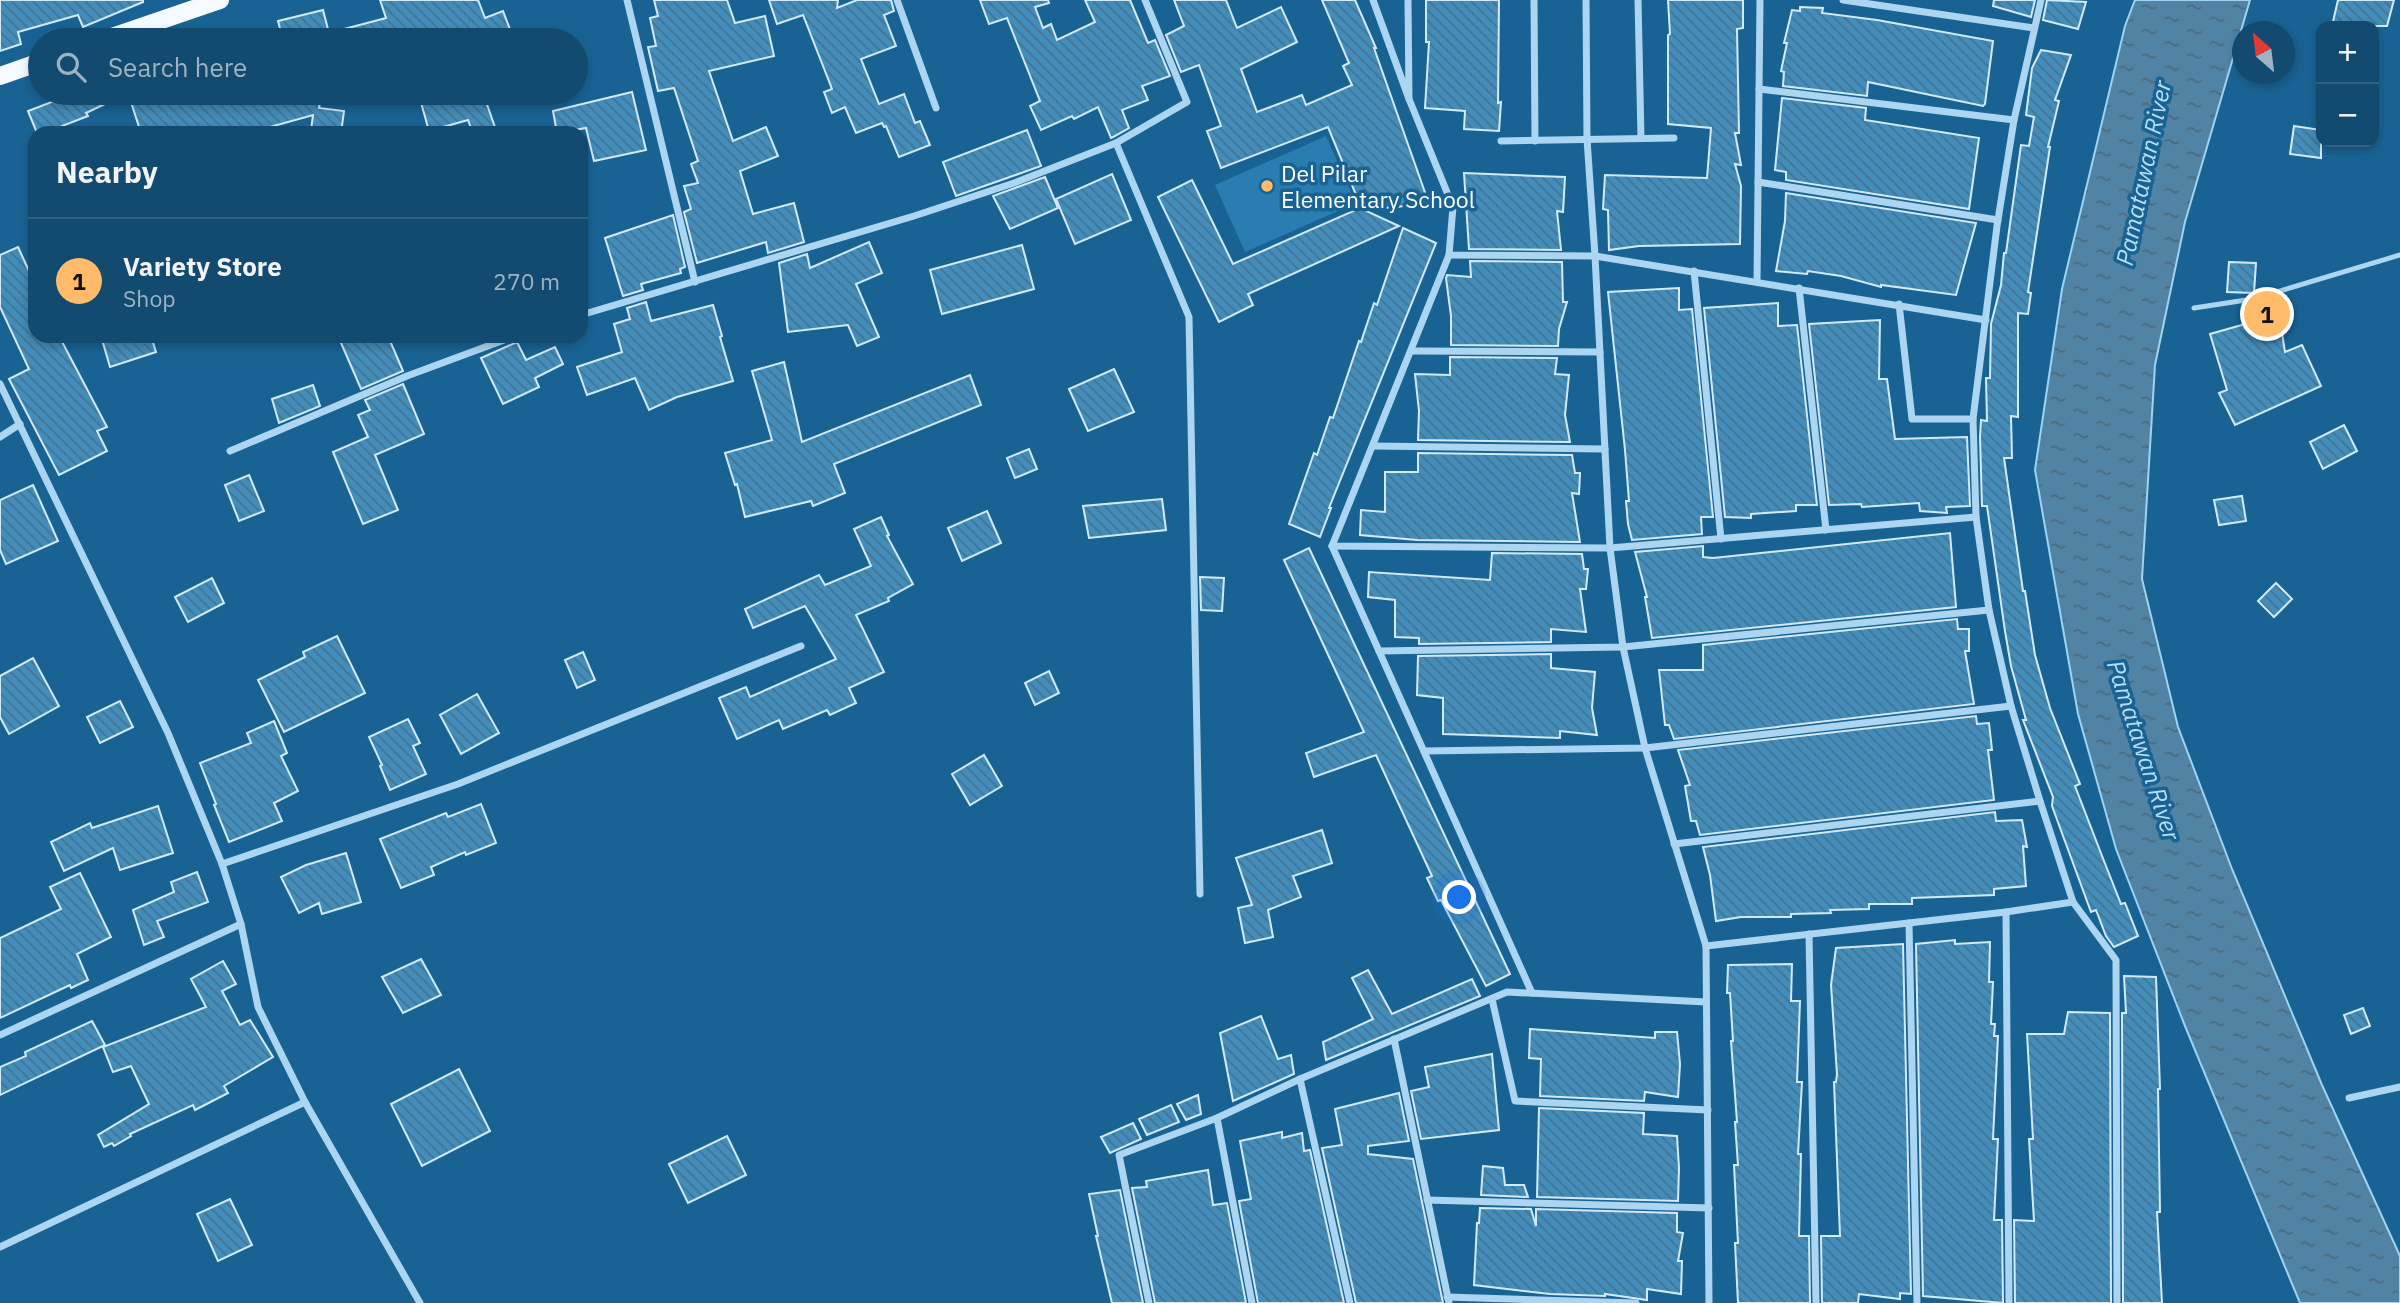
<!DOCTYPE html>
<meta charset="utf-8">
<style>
:root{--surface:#134a6f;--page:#1c5174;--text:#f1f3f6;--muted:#9db3c3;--line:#326282;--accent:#ffbb6a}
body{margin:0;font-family:"IBM Plex Sans",sans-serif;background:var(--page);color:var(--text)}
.controls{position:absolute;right:21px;top:21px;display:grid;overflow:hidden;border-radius:14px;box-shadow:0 4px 10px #0003}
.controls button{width:63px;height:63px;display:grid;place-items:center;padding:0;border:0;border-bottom:2px solid var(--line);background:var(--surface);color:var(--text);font:35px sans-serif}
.compass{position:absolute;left:2232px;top:21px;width:63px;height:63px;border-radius:50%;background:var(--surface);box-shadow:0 4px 10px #0003;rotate:332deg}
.you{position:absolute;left:1460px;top:898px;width:24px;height:24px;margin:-18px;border:5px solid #fff;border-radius:50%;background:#1a73e8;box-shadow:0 0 0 10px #1a73e833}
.badge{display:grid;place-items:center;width:46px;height:46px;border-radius:50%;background:var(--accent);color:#111;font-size:23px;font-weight:700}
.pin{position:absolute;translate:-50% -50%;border:4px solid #fff;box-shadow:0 2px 7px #0006}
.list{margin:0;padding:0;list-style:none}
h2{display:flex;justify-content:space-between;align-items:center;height:91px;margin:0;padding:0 28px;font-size:30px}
h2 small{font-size:23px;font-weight:400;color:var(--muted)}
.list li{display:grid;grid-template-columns:46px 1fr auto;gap:21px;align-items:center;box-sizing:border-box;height:126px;padding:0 28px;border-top:2px solid var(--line)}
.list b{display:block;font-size:26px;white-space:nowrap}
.list p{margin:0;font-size:23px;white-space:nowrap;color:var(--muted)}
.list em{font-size:23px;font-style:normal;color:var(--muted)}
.icon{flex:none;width:38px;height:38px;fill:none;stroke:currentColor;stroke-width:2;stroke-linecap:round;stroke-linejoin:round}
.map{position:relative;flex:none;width:2400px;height:1303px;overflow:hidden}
.search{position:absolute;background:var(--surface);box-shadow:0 4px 10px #0003;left:28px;top:28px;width:560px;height:77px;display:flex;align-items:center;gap:18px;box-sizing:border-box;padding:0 24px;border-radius:38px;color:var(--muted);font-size:26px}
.panel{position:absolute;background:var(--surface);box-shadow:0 4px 10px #0003;left:28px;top:126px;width:560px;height:217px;border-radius:21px}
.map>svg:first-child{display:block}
.green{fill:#297db0}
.water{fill:url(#water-ripples);stroke:#9ed3f2;stroke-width:2}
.building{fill:url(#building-back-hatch);stroke:#d2ebfb;stroke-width:2}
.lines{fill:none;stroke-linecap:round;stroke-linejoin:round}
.lane{stroke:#abd5f0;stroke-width:5}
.street{stroke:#abd5f0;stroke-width:7}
.primary{stroke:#f4faff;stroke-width:18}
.poi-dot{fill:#ffbb6a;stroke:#196394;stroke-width:2.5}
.labels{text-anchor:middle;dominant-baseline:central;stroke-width:7;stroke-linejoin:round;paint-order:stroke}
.poi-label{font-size:23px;fill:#fff;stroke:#196394;text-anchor:start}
.water-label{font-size:24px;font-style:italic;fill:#b7dff7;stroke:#196394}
</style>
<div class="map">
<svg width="2400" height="1303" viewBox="0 0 2400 1303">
<defs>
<pattern id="water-ripples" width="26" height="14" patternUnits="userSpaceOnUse" patternTransform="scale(1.75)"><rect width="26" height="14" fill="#5083a4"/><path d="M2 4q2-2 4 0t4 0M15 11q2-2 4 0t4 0" fill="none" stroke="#4e6a7c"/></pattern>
<pattern id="building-back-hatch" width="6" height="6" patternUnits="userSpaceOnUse" patternTransform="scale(1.75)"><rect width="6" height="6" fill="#428dbb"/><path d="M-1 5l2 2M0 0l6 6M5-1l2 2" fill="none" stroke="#46738f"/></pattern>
</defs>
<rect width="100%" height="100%" fill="#196394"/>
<path class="green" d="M1326,136L1356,203L1245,252L1215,185Z"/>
<path class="water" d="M2135,0H2250L2185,222L2155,365L2142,579L2178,727L2232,869L2322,1085L2400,1256V1303H2300L2185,1026L2116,849L2078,714L2035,470L2062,289L2125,26Z"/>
<g class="building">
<path d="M0,0H143V2L83,27L78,15L18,32L21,44L0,51Z"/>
<path d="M380,0H478L485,18L503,11L514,40H283L278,21L323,10L329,33L386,18Z"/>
<path d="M654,0H727L735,23L765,16L774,56L709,71L733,141L766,127L778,156L740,171L753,214L794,203L804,242L768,253L766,242L697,263L684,212L691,209L684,186L698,183L691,164L698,161L674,88L658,91L648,47L656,46L650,18L658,16Z"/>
<path d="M769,0H838L837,8L857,0H891L894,11L884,15L896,46L861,59L879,104L904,94L915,123L920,121L930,145L899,157L886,126L884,127L882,123L856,133L845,107L832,113L824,92L832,89L803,15L777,24Z"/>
<path d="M980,0H1048L1049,3L1035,7L1043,28L1051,24L1057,40L1095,22L1085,0H1130L1148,43L1155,40L1170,76L1142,86L1148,100L1122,110L1129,128L1113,137L1111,138L1098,107L1074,119L1072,116L1041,130L1030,106L1040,101L1007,18L989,24Z"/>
<path d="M1174,0H1226L1237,28L1281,7L1297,42L1241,69L1257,112L1302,95L1306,105L1352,85L1343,66L1349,63L1322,0H1355L1376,48H1374L1428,201L1393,208L1361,207L1328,127L1221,168L1207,131L1221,126L1199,65L1181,72L1166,35L1184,26Z"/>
<path d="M1426,0H1499L1498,103L1501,102L1499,131L1464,129L1465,111L1425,108L1429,42H1426Z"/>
<path d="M1668,0H1743V28L1737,29L1739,133H1735L1741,165L1735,164L1741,186L1740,244L1639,246L1609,250L1608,210L1603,209L1605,175L1707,178L1711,128L1668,124V35L1670,34Z"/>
<path d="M1994,0H2035L2031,17L1993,6Z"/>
<path d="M2047,0L2086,2L2078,29L2043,20Z"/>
<path d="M2338,0H2394L2387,26H2332Z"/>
<path d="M1800,7L1823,8L1822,13L1877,20L1993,41L1985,104L1983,106L1868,82L1867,96L1783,86L1784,72L1781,71L1787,43H1784L1792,10L1800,11Z"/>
<path d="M2041,50L2071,55L2055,100L2059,101L2048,147H2050L2028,292L2031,293L2028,314L2018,313V417L2011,416L2012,458H2004L2023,591H2025L2035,655L2050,708L2080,784L2075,786L2104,861L2121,904L2125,903L2138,936L2114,947L2106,936L2096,910L2091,912L2052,806L2053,797L2023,720H2026L2011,666L2005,631L1987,506H1982L1980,437L1981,420L1987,421L1986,378H1990L1991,324L2001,285L2004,253H2006L2021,145L2029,146L2034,117L2026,115L2032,68Z"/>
<path d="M632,92L646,150L594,161L586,128L557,133L553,111Z"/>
<path d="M75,93H322L319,108L344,111L341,133L311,130L313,115L248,133H141L128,93L86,113L88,116L62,126L65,133H37L28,111Z"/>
<path d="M440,93H483L497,133H473L468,120L429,131L420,99Z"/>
<path d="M1782,98L1866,108L1865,120L1979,138L1969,209L1786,180V172L1775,170Z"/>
<path d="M2294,126L2321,130V158L2290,154Z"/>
<path d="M1027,130L1041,166L956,196L943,162Z"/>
<path d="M1464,173L1565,177L1563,212L1557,211L1561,250L1469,249Z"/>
<path d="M1112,174L1131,220L1075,244L1056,199Z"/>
<path d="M1045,177L1058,208L1010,229L993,196Z"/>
<path d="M1192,180L1233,264L1360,208L1399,226L1248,294L1253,305L1219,322L1158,197Z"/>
<path d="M1786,193L1976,223L1956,295L1881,285V287L1841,276L1808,271L1807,274L1776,271L1785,221Z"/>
<path d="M673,215L685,267L680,269L681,273L641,284L643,290L623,296L605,238Z"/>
<path d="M1403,228L1436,243L1329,508H1331L1320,537L1289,524L1314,453L1317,455L1330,417L1333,418L1359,341L1361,342L1374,303L1377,305Z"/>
<path d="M869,242L882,273L856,284L879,337L857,346L848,325L788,332L779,263L807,254L810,268Z"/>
<path d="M1022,245L1034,289L942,314L930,270Z"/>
<path d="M18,247L35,284V336H59L107,427L97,431L107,451L59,475L9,379L29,369L0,307V255Z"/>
<path d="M1470,261L1562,262L1563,302H1567L1559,329L1558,346L1451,345V316L1446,278L1447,275L1471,277Z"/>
<path d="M2229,262L2256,263L2254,293L2227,292Z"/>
<path d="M1679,288V310L1692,309L1713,517H1701L1702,534L1632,540L1628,524L1626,501H1629L1625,450L1608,292Z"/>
<path d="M646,302L651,321L713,305L722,336L720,337L733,381L677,397L649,410L635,378L587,395L577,367L622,352L614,324L630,319L627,308Z"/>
<path d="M1778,303V326L1797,325L1817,505H1796V511L1751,514V518L1725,517L1704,308Z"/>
<path d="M2277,315L2278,320H2280L2285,352L2302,345L2321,386L2235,425L2219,393L2227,390L2210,334Z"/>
<path d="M1880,320L1879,379H1887L1895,439L1967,437L1970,506L1946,507L1947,513L1920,511L1919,503L1862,507L1861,504L1829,505L1809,324Z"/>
<path d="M101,336H151L156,352L110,367Z"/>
<path d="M338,336H388L403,371L361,389Z"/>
<path d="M517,342L526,360L555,347L563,364L535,378L539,387L503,404L481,358Z"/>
<path d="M1450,357L1557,358L1555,374L1569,375L1565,415L1570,442L1418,440L1419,411L1415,374L1450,375Z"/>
<path d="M784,362L802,442L970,375L981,405L834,464L845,493L813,506L811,501L745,517L737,484L735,485L725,453L772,440L752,371Z"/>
<path d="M1114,369L1134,412L1088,431L1069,389Z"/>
<path d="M403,384L424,434L375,455L398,510L363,524L333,452L368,437L358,415L370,410L365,400Z"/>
<path d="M313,385L320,406L279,423L272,399Z"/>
<path d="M2344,425L2357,451L2323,469L2310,442Z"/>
<path d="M1029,449L1037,469L1015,478L1007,458Z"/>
<path d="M1418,453L1572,455L1575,473H1580L1579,494L1572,493L1580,542L1417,540L1360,535L1361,510L1385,512V472H1418Z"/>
<path d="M249,475L264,511L239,521L225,485Z"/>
<path d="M33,485L58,541L6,564L0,550V500Z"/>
<path d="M2242,496L2246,521L2219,525L2214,500Z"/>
<path d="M1162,499L1166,530L1089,538L1083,506Z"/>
<path d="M987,511L1001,543L962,561L948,528Z"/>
<path d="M881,517L889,535L887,536L913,584L888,598L889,601L856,615L884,672L849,688L856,703L830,715L827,710L783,729L779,720L737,739L719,698L746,687L750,697L836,659L805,606L753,628L745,609L819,575L825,585L871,566L854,529Z"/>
<path d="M1950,533L1956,607L1652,638L1645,597H1647L1635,552L1703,546V557L1713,558Z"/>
<path d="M1309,548L1510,974L1486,986L1441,900L1438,901L1427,878L1432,876L1376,755L1314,777L1306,753L1364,732L1284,560Z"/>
<path d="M1492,553L1582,554L1584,569H1588L1586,589H1580L1586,632L1551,629V642L1419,644V638L1395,637V600L1368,597L1369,572L1490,580Z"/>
<path d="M1200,577L1224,578L1222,611L1201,610Z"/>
<path d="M212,578L224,603L188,622L175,597Z"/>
<path d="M2276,583L2292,599L2274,617L2258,601Z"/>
<path d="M1957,619L1958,629H1969V651H1965L1974,704L1674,739L1669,725H1665L1659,670H1703V645Z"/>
<path d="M337,636L365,693L284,732L258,680L305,657L303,652Z"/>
<path d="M583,652L595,680L577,688L565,660Z"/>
<path d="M1551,654V668L1595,672L1592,708L1597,735L1560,731V738L1443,734V698L1417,695L1418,656Z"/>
<path d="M33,658L59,706L9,734L0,717V676Z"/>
<path d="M1049,671L1059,693L1035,705L1025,683Z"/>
<path d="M477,694L499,733L461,754L440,715Z"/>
<path d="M120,701L133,727L100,743L87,717Z"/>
<path d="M1976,716L1977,724L1989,723L1992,750H1988L1994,800L1700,835L1696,821H1691L1685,786L1690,785L1678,750Z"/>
<path d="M408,719L420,743L413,746L426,774L390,790L380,766L382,765L369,737Z"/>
<path d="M274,721L287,753L281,756L298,791L274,803L282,821L229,842L214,805L216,804L200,763L251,743L247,733Z"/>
<path d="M984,755L1002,786L970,805L952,774Z"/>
<path d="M481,804L496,843L466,855L465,852L431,867L434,875L401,888L380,839L446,813L448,817Z"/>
<path d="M158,806L173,853L120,870L113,848L64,871L51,842L90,823L92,828Z"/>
<path d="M1995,812L1996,821L2022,820L2027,847L2023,846L2026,886L1994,889V895L1912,898V904H1869V909L1830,910L1831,913L1791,914V917H1741L1716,921L1710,875L1703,847Z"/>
<path d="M1322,830L1332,863L1293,876L1301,897L1268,910L1273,937L1245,943L1238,908L1252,905L1236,858Z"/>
<path d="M346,853L361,902L322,914L319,903L299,913L281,877L306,865Z"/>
<path d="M197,872L208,902L157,921L164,937L144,945L133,910L174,892L171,882Z"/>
<path d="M80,873L111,937L77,954L88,980L71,988L70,985L0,1018V938L61,909L50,887Z"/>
<path d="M1955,940V944L1990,942L1989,982H1993L1991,1024H1995L1994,1036H1998L1993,1139H1998L1994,1220H2002L2003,1303L1923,1296L1916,944Z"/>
<path d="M1903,944L1911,1294L1900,1293V1299L1859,1294L1858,1303H1822L1821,1236H1840L1834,1082H1836L1837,1074L1831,985L1836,948Z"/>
<path d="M421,959L441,995L403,1013L382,977Z"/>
<path d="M223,961L236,984L222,991L240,1025L250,1020L273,1057L224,1086L228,1093L195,1110L193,1105L130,1134L131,1136L114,1146L112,1143L104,1147L98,1135L149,1104L131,1066L113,1072L103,1047L206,1007L191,979Z"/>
<path d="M1792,964L1791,1001H1800L1797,1082H1802L1798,1154H1801L1799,1236H1809L1810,1303H1738L1735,1243H1738L1734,1165H1738L1735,1122H1737L1731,1041H1733L1730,993H1727L1728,965Z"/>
<path d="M1368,970L1392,1014L1472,979L1480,996L1326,1060L1323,1042L1373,1019L1352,978Z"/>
<path d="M2124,976L2156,977L2160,1089H2158L2160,1212H2157L2162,1303H2123L2122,1013H2126Z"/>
<path d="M2363,1008L2370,1026L2351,1034L2344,1015Z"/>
<path d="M2068,1012L2110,1013L2111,1303H2015L2014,1220L2034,1221L2029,1139H2033L2027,1034H2064Z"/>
<path d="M1261,1016L1278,1059L1291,1055L1294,1074L1233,1101L1220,1033Z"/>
<path d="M92,1021L105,1045L0,1095V1067L26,1056L25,1052Z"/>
<path d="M1530,1029L1655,1038V1032H1677L1680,1064L1678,1097L1645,1092L1644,1101L1540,1096L1541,1059L1529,1058Z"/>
<path d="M1492,1054L1499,1130L1421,1139L1411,1091L1429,1087L1425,1067Z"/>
<path d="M459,1069L490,1131L422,1166L391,1104Z"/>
<path d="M1399,1093L1409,1141L1368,1146V1154L1413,1159L1443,1303H1356L1322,1148L1342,1145L1335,1109Z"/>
<path d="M1198,1095L1201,1114L1186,1120L1177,1104Z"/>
<path d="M1171,1105L1179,1122L1147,1135L1139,1119Z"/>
<path d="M1539,1108L1644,1113L1643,1134L1677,1136L1679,1168L1678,1201L1537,1197Z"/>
<path d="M1133,1123L1141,1139L1110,1153L1101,1137Z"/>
<path d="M1282,1132V1138L1302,1133L1304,1151L1310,1150L1344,1303H1258L1239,1201L1251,1199L1240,1141Z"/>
<path d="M727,1136L746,1175L688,1203L669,1164Z"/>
<path d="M1483,1166L1503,1168L1505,1185H1524L1528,1197L1481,1195Z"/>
<path d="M1208,1170L1213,1205L1227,1203L1246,1303H1155L1132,1188L1147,1187L1146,1181Z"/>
<path d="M1120,1190L1143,1303H1112L1096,1236H1098L1089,1194Z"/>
<path d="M230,1199L252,1245L218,1261L197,1214Z"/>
<path d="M1480,1208L1531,1209L1536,1226V1209L1677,1213V1232L1683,1233L1678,1261H1682L1681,1294L1647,1289V1300L1605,1294V1296L1550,1294L1474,1285L1477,1223H1479Z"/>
</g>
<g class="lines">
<path class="lane" d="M2194,308L2253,299L2400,255"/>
<g class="street">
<path d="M627,0L695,282"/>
<path d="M897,0L936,108"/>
<path d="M1373,0L1409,99L1408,0"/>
<path d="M1534,0L1535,141"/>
<path d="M1586,0L1587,139L1595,256L1610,548L1623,647L1645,748L1706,946L1709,1303"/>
<path d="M1638,0L1641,138"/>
<path d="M1843,0L2034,28"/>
<path d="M2041,0L2014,120L1997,226L1973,419L1976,517L1989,610L2011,706L2040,801L2073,902L2116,960L2117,1303"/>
<path d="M1759,89L2014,120"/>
<path d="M1409,99L1453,207L1449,255L1595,256L1986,320"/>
<path d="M1501,141L1674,138"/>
<path d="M1116,143L1189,317L1200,894"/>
<path d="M1758,182L1998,220"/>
<path d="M1449,255L1332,546L1610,548L1976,517"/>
<path d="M1694,271L1721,539"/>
<path d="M1757,281L1760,0"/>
<path d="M1799,288L1826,530"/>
<path d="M1899,304L1912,419H1973"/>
<path d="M581,315L914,216L1014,183L1116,143L1187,102L1145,0"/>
<path d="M1411,351L1600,352"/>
<path d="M0,384L168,733L222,864L241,924L258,1007L305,1102L420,1303"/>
<path d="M0,437L20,424"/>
<path d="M1373,446L1605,449"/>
<path d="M230,451L407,376L515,336"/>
<path d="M1332,546L1532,993"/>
<path d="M1379,651L1623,647L1989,610"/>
<path d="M1424,751L1645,748L2011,706"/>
<path d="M1674,844L2040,801"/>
<path d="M222,864L458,784L801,646"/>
<path d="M2006,912L2009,1303"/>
<path d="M1909,923L1917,1303"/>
<path d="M1809,934L1816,1303"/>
<path d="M1706,946L2006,912L2073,902"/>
<path d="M1492,999L1515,1101L1708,1110"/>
<path d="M0,1035L241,924"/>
<path d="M1394,1039L1449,1303"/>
<path d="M1300,1079L1350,1303"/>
<path d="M2349,1098L2400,1087"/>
<path d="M1217,1118L1252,1303"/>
<path d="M1427,1200L1709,1208"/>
<path d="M0,1247L305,1102"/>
<path d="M1447,1297L1636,1303"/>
<path d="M1149,1303L1119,1155L1217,1118L1300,1079L1507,992L1706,1002"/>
</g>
<g class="primary">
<path d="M103,40L220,0"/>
<path d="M0,76L40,62"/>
</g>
</g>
<circle class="poi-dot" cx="1267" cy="186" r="7"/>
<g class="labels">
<g class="poi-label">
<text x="1281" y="173">Del Pilar<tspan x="1281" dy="26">Elementary School</tspan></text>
</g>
<g class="water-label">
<text transform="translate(2143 173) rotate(-78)">Pamatawan River</text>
<text transform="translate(2144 750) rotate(72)">Pamatawan River</text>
</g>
</g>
</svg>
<div class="controls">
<button>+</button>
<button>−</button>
</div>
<svg class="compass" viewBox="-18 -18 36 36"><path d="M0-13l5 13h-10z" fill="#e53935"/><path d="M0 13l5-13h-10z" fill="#9db3c3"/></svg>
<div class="you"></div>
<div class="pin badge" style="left:2267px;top:314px">1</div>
<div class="search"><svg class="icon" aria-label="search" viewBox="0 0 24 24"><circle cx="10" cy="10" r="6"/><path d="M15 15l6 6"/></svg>Search here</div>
<section class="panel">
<h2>Nearby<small></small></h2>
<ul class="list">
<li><span class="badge">1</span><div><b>Variety Store</b><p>Shop</p></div><em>270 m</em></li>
</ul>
</section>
</div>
